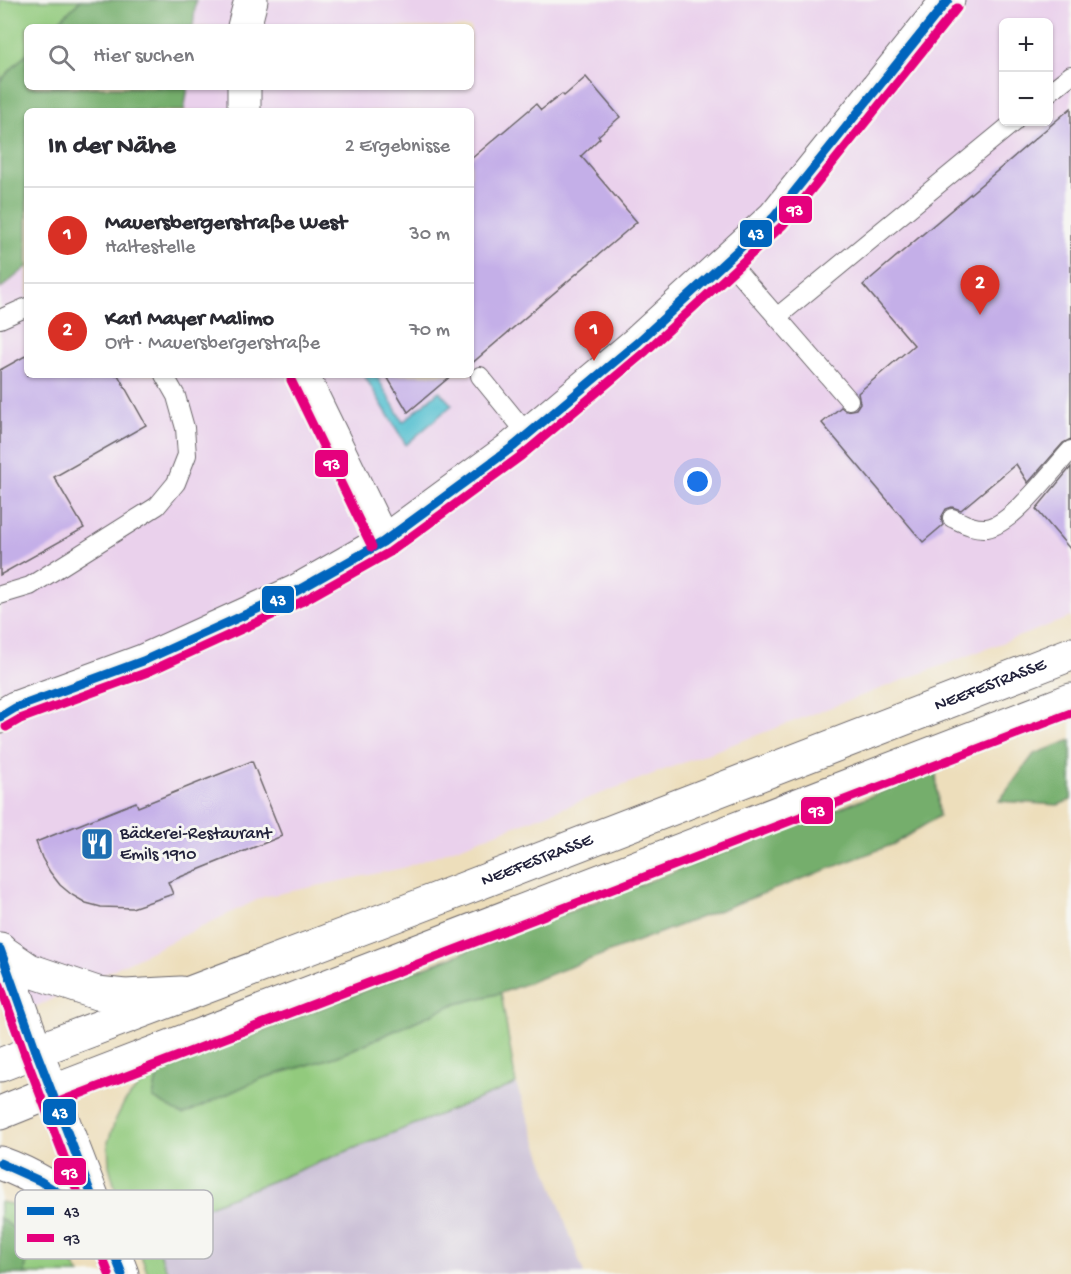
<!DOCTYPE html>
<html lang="de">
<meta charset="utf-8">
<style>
:root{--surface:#fff;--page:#f2f2f3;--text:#2b2b33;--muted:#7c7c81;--line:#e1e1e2;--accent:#d93025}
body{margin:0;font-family:"Gochi Hand",sans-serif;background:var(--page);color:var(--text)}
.controls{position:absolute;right:18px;top:18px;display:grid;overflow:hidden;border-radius:9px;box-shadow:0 2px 4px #0004}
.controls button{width:54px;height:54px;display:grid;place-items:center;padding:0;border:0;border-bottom:2px solid var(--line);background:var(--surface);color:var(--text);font:30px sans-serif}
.you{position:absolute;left:698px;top:482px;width:21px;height:21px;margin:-15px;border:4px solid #fff;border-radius:50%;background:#1a73e8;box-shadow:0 0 0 9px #1a73e833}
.badge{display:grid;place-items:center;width:39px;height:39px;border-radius:50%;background:var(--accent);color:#fff;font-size:20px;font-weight:700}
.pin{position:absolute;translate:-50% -50px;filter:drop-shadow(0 2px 3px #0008)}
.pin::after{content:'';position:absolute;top:32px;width:21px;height:18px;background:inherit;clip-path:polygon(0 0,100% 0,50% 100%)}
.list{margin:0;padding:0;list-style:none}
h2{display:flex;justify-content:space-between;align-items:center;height:78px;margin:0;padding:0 24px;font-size:26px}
h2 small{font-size:20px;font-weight:400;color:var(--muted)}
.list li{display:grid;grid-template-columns:39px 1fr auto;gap:18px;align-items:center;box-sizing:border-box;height:96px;padding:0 24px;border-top:2px solid var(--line)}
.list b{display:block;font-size:22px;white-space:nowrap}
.list p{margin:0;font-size:20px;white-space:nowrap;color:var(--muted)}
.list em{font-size:20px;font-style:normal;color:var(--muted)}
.icon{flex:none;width:33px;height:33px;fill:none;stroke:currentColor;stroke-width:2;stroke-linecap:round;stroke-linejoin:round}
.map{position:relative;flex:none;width:1071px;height:1274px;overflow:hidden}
.search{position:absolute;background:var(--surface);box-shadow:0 2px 4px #0004;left:24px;top:24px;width:450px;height:66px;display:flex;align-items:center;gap:15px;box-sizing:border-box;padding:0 21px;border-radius:9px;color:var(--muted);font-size:22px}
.panel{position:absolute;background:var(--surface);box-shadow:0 2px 4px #0004;left:24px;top:108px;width:450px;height:270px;border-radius:9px}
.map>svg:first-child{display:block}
.built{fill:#ead1ec;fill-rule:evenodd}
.industrial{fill:#cabfd6}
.green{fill:#92ca7d;stroke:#5a765c;stroke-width:1.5}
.forest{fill:#75ae6c;stroke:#4c6854;stroke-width:1.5}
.water{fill:#55c0d0;stroke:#3c7186;stroke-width:1.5}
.building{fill:#c4afe8}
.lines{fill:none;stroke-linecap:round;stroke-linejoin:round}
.service-casing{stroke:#696468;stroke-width:20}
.minor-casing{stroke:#696468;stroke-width:35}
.primary-casing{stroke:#696468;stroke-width:35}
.trunk-casing{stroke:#696468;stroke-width:35}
.service{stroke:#fff;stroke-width:18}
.minor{stroke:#fff;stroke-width:33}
.primary{stroke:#fff;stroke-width:33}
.trunk{stroke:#fff;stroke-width:33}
.bus-1-casing{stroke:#f6f6f2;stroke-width:14}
.bus-2-casing{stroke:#f6f6f2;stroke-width:14}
.bus-1{stroke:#0065bd;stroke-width:9}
.bus-2{stroke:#e5007d;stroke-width:9}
.labels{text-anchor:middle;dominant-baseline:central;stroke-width:6;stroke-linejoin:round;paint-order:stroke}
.street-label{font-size:18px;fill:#22223b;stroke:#f6f6f2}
.poi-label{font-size:18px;fill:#22223b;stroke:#f6f6f2;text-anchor:start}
.key{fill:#f6f6f2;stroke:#b6b6bb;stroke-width:1.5}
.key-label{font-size:16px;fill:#22223b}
.line-badge{stroke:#f6f6f2;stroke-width:2}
.badge-label{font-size:16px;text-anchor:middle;font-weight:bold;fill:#fff}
</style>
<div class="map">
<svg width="1071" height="1274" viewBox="0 0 1071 1274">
<rect width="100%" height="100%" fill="#f6f6f2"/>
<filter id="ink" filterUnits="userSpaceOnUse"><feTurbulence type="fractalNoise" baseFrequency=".0167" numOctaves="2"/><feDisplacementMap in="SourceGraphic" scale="12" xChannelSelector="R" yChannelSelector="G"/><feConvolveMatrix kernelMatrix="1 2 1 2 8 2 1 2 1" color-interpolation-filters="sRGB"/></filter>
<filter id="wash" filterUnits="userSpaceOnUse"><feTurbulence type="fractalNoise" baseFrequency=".008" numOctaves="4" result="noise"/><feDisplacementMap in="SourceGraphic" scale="24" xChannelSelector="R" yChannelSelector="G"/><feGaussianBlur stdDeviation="1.35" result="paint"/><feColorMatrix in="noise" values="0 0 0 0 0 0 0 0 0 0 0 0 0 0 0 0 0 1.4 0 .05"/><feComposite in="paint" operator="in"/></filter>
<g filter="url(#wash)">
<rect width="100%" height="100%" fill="#eddebb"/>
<path class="built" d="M196,0H1071V617L403,868L263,897L21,1014L0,949V289L27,267V375H471V111H184L188,87H471V27H193ZM1004,22H1048V122H1004Z"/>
<path class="industrial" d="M516,1084L584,1274H168L151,1229Z"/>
<g class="green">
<path d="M0,0H81L53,27H27V53L0,81Z"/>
<path d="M501,993L516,1084L151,1229L168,1274H148L115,1188L109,1166L108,1142L115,1121L124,1103L138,1087L158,1073L153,1098L260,1079L338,1056L452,1005Z"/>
<path d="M0,1202L16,1205L44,1223L80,1274H25L28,1239L0,1218Z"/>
</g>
<g class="forest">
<path d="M81,0H196L193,27H53Z"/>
<path d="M27,53V87H188L184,111H27V267L0,289V81Z"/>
<path d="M1071,740V800L1058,805L999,801L1034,754Z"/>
<path d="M936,771L939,816L894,844L501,993L452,1005L338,1056L260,1079L183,1115L153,1098L158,1073L384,983Z"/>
<path d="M0,1218L28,1239L25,1274H0Z"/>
</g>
<path class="water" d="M364,375H376L403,422L439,391L452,405L406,445Z"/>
<g id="blocks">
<g class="building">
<path d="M586,77L620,117L598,136L600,138L581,156L637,222L471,364V159L536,104L541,110L562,94L564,96Z"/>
<path d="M1071,108V439L1063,443L1028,483L1016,464L961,510L952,507L946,509L941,518L943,525L923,542L822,423L841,407L846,411L856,409L860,403L858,393L914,345L863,285Z"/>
<path d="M27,355V375H118L146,425L54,477L84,528L0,575V370Z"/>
<path d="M386,375H452L408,412Z"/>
<path d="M1071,467V550L1036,509Z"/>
<path d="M252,761L282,836L168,882L173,894L132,908L101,907L86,903L72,895L60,885L50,872L42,858L36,842L136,802L138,807Z"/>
</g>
</g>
</g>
<g filter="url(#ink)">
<use href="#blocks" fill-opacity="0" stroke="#696468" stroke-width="1.5"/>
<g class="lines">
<defs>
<g id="service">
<path d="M1048,93L1071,75"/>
<path d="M730,263L849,400"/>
<path d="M777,317L1014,122"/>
<path d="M0,319L27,307"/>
<path d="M480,376L528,435"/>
<path d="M952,518C963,523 973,529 987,528C1012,525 1053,469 1071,450"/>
<path d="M0,595L30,586L157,506L176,483L187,455L185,428L176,396L164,375"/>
</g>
<g id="minor">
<path d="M244,27L251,0"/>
<path d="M244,87V111"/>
<path d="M302,375L383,542"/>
<path d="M0,717L15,708L143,661L295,592L383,542L514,446L638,342L774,217L948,0"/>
<path d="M0,949L36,1051L122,1274"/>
<path d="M1,951L29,970L97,993L125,996L181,993"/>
<path d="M0,1163C37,1176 68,1198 101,1220"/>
</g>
<g id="primary">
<path d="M0,1065L36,1051"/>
<path d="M0,1113L52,1092"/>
</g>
<g id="trunk">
<path id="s1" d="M36,1051L391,917L1071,654"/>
<path d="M52,1092L1071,700"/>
</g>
</defs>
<use href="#service" class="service-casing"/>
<use href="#minor" class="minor-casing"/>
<use href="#primary" class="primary-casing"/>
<use href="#trunk" class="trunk-casing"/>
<use href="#service" class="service"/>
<use href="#minor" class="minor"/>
<use href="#primary" class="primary"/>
<use href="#trunk" class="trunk"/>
<defs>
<g id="bus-1">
<path d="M0,717L15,708L143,661L295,592L383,542L514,446L638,342L774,217L948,0"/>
<path d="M0,949L36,1051L122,1274"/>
<path d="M0,1163L40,1181L101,1220"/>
</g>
<g id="bus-2">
<path d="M291,380L372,547"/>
<path d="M6,727L20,719L148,672L301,602L390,552L521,456L646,351L783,225L957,8"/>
<path d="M0,985L25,1055L109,1274"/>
<path d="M56,1103L1071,713"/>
</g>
</defs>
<use href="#bus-1" class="bus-1-casing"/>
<use href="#bus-2" class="bus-2-casing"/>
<use href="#bus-1" class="bus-1"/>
<use href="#bus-2" class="bus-2"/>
</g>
</g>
<defs>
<symbol id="restaurant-square" viewBox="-11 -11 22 22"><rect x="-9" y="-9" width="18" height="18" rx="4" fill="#1f6fb2" stroke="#f6f6f2"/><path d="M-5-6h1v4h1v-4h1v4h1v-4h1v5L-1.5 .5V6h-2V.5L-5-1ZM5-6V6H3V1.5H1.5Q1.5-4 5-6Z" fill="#fff"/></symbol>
</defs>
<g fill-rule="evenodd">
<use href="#restaurant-square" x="78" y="825" width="38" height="38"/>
</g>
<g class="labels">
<g class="street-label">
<text stroke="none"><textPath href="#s1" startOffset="1022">NEEFESTRASSE</textPath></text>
<text stroke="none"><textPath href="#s1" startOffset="536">NEEFESTRASSE</textPath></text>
</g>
<g class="poi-label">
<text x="120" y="834">Bäckerei-Restaurant<tspan x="120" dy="21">Emils 1910</tspan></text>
</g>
</g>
<rect x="15" y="1190" width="198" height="69" rx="9" class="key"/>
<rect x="27" y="1207" width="27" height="8" fill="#0065bd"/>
<rect x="27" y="1234" width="27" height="8" fill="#e5007d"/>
<g class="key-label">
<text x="64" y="1217">43</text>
<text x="64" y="1244">93</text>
</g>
<g class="line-badge">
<rect x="778" y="195" width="35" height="29" rx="6" fill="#e5007d"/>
<rect x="739" y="219" width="34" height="29" rx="6" fill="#0065bd"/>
<rect x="314" y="449" width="35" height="29" rx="6" fill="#e5007d"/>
<rect x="261" y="585" width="34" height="29" rx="6" fill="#0065bd"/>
<rect x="800" y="796" width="34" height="29" rx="6" fill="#e5007d"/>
<rect x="42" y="1098" width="35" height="28" rx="6" fill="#0065bd"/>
<rect x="53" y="1157" width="34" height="29" rx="6" fill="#e5007d"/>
</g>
<g class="badge-label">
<text x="795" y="215">93</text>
<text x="756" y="239">43</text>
<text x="332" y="469">93</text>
<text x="278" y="605">43</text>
<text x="817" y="816">93</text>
<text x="60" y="1118">43</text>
<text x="70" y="1178">93</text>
</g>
</svg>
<div class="controls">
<button>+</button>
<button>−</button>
</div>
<div class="you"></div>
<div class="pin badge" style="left:594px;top:361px">1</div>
<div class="pin badge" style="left:980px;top:315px">2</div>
<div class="search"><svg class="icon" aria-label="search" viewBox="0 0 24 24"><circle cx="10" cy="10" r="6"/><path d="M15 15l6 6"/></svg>Hier suchen</div>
<section class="panel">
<h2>In der Nähe<small>2 Ergebnisse</small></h2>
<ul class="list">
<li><span class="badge">1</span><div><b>Mauersbergerstraße West</b><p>Haltestelle</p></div><em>30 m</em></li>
<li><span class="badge">2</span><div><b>Karl Mayer Malimo</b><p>Ort · Mauersbergerstraße</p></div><em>70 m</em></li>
</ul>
</section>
</div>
